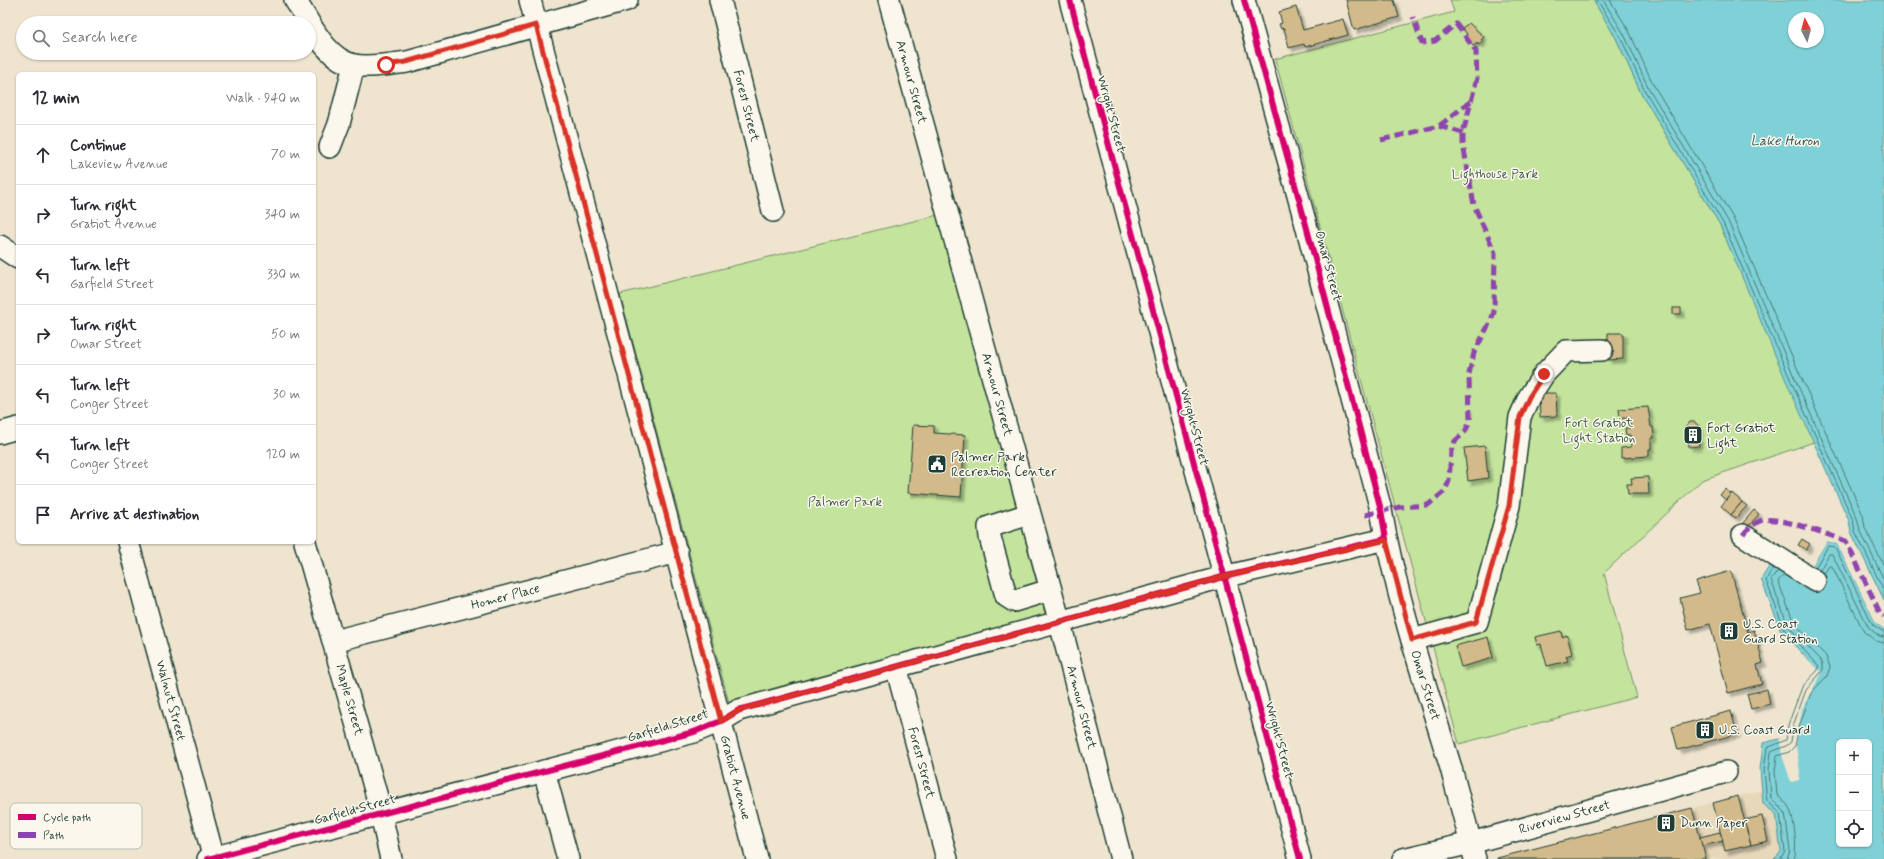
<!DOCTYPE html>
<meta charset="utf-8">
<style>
:root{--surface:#fff;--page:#f7f7f7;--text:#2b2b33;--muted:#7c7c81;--line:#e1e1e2}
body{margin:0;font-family:Mynerve,sans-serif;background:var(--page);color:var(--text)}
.controls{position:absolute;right:12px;bottom:12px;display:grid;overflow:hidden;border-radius:6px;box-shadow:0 1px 3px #0004}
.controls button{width:36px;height:36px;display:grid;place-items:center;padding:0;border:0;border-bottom:1px solid var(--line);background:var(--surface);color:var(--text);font:20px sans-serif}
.compass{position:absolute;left:1788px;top:12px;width:36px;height:36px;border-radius:50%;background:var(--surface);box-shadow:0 1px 3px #0004;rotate:354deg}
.stop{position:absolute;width:12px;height:12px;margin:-9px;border:3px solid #d93025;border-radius:50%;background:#fff}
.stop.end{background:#d93025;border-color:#fff;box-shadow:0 1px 4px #0008}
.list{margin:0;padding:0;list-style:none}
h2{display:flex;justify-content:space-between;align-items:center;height:52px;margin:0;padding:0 16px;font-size:17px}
h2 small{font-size:13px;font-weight:400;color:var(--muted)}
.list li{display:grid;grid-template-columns:26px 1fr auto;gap:12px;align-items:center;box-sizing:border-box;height:60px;padding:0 16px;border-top:1px solid var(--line)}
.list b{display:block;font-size:15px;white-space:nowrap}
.list p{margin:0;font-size:13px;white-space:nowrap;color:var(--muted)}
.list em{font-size:13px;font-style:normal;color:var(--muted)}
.icon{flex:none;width:22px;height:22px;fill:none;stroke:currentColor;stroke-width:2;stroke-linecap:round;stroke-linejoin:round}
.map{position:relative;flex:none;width:1884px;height:859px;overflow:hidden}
.search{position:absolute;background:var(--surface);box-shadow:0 1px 3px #0004;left:16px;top:16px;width:300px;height:44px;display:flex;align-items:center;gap:10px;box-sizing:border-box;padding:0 14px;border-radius:22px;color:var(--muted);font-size:15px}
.panel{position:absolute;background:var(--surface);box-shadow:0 1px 3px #0004;left:16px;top:72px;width:300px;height:472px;border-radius:6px}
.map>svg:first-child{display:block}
.built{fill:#e7d8ba}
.green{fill:#c4e39c;stroke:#729068}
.water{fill:#80d1d7;stroke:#599696;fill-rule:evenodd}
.pier{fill:#efe5cf}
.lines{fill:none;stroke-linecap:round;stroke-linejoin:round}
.shore{stroke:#467875;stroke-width:1}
.building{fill:#d3ba8a;stroke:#1f3d34;filter:url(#shadow)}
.minor-casing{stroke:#1f3d34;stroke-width:24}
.minor{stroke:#fbf7ec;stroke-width:21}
.quiet{stroke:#8e44ad;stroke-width:5;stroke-dasharray:10 5;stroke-linecap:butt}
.cycleway-casing{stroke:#fbf7ec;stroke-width:8}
.cycleway{stroke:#d6006c;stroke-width:6}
.route{stroke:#d93025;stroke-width:5}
.labels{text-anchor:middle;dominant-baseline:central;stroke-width:3;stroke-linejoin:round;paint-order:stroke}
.street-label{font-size:13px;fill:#1f3d34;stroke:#fbf7ec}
.park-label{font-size:13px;fill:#405e49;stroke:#fbf7ec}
.poi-label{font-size:13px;fill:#1f3d34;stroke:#fbf7ec;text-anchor:start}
.water-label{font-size:14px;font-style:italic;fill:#325b55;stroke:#fbf7ec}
.key{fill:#fbf7ec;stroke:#b9bfb5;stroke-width:1}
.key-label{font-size:11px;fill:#1f3d34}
</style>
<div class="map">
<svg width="1884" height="859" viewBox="0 0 1884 859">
<defs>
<filter id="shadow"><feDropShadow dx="3.5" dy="3.5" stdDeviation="1" flood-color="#0004"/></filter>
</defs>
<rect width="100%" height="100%" fill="#efe5cf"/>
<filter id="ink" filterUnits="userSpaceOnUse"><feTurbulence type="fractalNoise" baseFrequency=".025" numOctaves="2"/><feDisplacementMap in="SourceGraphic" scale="8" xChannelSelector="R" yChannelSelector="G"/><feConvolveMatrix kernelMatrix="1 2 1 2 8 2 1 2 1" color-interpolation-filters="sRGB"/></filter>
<g filter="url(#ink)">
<path class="built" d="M1762,790L1763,803L1776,814L1780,838L1781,852L1774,859L1497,858Z"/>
<g class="green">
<path d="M1450,0H1593L1616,38L1640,91L1720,225L1814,442L1702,480L1604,573L1637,697L1459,744L1275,59L1454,12Z"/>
<path d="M938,215L1048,624L730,706L620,294Z"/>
</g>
<g class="water">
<path d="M1593,0H1884V600L1851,532L1849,521L1787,383L1720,225L1640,91L1616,38ZM1794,18H1818V42H1794Z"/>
<path d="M1827,541L1837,544L1876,623L1884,629V859H1774L1781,852L1776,814L1763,804L1760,770L1763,743L1783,738L1815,667L1781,631L1761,579L1771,564L1810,569ZM1839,742H1869V844H1839Z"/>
</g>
<g class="pier">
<path d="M1826,539L1839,542L1878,622L1884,626V629L1876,623L1837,544L1827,541L1810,569L1809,566Z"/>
<path d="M1806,658L1822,672L1802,709L1796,746L1800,771L1799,780L1791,782L1782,755L1779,737H1781L1783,723L1797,684L1812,667L1805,659Z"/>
</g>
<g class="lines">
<g class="shore">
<path d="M1597,0L1620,36L1644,89L1723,223L1791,381L1853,520L1855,531L1884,591"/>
<path d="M1603,0L1624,34L1648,87L1728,221L1795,379L1857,518L1860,530L1884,580"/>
<path d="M1610,0L1629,31L1653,84L1733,218L1801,377L1863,515L1865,528L1884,566"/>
<path d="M1773,568L1766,580L1784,629L1819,666L1818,670L1802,687L1788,725L1786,740L1767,748L1764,770L1767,801L1780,813L1785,852L1780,859"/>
<path d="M1815,568L1828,546L1835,547L1873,625L1884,632"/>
<path d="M1820,570L1829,554H1832L1869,628L1879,636L1884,637"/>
<path d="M1778,571L1771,580L1788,626L1821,660L1823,664V670L1806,690L1793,726L1791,742L1786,746L1771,752L1769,770L1771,798L1785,812L1790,851L1787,859"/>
<path d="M1824,574L1829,566H1832L1864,632L1876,641L1884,643"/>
<path d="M1784,575L1778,581L1794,623L1826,656L1830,667L1827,676L1811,693L1799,727L1795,746L1789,752L1777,756L1775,771L1777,795C1781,799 1786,802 1788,806C1794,815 1798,849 1794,859"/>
</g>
</g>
<g class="building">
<path d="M1346,0H1394L1399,17L1354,30Z"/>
<path d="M1296,7L1303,30L1343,19L1348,35L1305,47L1304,44L1289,48L1284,28L1281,29L1279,24L1282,23L1279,12Z"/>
<path d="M1469,23L1484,37L1481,40L1483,42L1478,45L1477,43L1473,46L1466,36L1467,34L1462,28Z"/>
<rect x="1673" y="308" width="8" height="6"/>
<path d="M1608,333H1623V359L1608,360Z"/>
<path d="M1539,393H1556L1557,416L1540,417Z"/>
<path d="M1648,407L1651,427H1653L1654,438H1651V449H1649V456L1621,458V448L1631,447L1630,435H1626L1625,428H1630V418H1620L1619,409Z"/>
<path d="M1690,422H1695L1700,428L1698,436L1699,446L1689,447L1688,437L1684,429Z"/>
<path d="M913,425L934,426V433L965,435L961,497L908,493Z"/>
<path d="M1485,446L1488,478L1468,481L1464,448Z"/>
<path d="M1648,477L1649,494H1628L1627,484H1632L1631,478Z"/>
<path d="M1725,489L1731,494L1726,500L1720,495Z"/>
<path d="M1732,493L1742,502L1731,515L1721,506Z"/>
<path d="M1742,502L1747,506L1736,518L1731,515Z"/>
<path d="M1754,510L1759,514L1747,528L1742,524Z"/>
<path d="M1802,539L1810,544L1806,550L1798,545Z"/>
<path d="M1731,571L1748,632L1754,630L1763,663L1757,665L1762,684L1728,693L1710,624L1688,630L1680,598L1700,593L1696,581Z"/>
<path d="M1561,631L1562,637L1567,635L1572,654L1566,656L1568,661L1547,666L1541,644L1537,645L1535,637Z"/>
<path d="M1488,637L1493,658L1461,667L1455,646Z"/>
<path d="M1767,689L1770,704L1751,709L1747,694Z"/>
<path d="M1731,711L1737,734L1678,750L1672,727Z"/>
<path d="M1738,796L1751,845L1725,851L1713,803Z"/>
<path d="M1692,808L1706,859H1497V858Z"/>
<path d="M1762,816L1768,841L1751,845L1744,820Z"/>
<path d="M1720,832L1723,841L1702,846L1700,837Z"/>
</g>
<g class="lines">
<defs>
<g id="minor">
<path d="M295,0C310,22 325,59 354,65C369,68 391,64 407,62L627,0"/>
<path id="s1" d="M530,0L757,859"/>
<path id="s2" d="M720,0L773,211"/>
<path id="s3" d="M889,0L1060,623L1121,859"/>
<path d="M1070,0L1300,859"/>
<path id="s4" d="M1244,0L1305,221L1381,510C1396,598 1425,683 1451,768C1459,798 1467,829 1475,859"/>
<path d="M330,147L339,124L354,65"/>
<path d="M0,246L18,258"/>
<path d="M0,433L18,428"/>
<path d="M1029,514L989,527L990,537L1006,596L1014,601L1050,590"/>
<path d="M1743,535L1815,581"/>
<path id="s5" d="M128,542L214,859"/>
<path id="s6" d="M305,542L377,797L391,859"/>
<path d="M1412,640L1477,622L1509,506L1520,417L1529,397L1544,374L1566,351L1602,350"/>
<path id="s7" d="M334,641L677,552"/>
<path id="s8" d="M896,666L947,859"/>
<path d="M544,771L568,859"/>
<path d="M208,859L694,732L721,721L739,710L1223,577L1386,539"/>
<path id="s9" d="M1403,859L1471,843L1726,772"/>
</g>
</defs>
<use href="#minor" class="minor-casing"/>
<use href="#minor" class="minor"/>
<g class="quiet">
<path d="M1439,126L1463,133"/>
<path d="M1381,140L1439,126L1471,101"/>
<path d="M1365,515L1400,507L1428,505L1445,491L1449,481L1451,451L1455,441L1465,432L1470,421L1469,374L1474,353L1491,320L1494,312L1495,253L1474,205L1463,144V133L1477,78L1476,51L1456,24L1435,41L1422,43L1413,17"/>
<path d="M1743,535C1747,529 1755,522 1763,520C1778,516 1829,535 1846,541L1880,613L1884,616"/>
</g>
<defs>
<g id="cycleway">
<path d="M1070,0L1300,859"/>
<path d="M208,859L694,732L721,721L739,710L1223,577L1386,539L1381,510L1305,221L1244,0"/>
</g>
</defs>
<use href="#cycleway" class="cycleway-casing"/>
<use href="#cycleway" class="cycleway"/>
</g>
</g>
<g class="lines" filter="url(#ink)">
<path class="route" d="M386,65L406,62L536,25L721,721L740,710L1223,577L1386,540L1412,640L1476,622L1509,506L1520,417L1529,397L1544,374"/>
</g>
<defs>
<symbol id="building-square" viewBox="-11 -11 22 22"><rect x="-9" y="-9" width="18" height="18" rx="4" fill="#1f3d34" stroke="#fbf7ec"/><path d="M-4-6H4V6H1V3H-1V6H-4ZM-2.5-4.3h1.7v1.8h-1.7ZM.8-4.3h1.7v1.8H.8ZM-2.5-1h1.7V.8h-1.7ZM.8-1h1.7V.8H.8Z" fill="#fff"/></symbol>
<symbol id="civic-square" viewBox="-11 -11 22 22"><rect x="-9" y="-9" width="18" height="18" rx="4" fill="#1f3d34" stroke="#fbf7ec"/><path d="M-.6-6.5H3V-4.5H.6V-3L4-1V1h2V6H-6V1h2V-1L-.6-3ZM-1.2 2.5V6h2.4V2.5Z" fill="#fff"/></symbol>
</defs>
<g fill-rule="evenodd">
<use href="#building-square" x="1682" y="424" width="22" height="22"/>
<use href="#civic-square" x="926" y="453" width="22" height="22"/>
<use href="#building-square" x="1718" y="620" width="22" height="22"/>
<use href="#building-square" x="1694" y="719" width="22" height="22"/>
<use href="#building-square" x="1655" y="812" width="22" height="22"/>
</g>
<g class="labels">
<g class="street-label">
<text stroke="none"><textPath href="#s3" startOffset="85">Armour Street</textPath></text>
<text stroke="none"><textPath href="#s2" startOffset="109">Forest Street</textPath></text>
<text transform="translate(1111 114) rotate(75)">Wright Street</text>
<text transform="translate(1328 266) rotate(75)">Omar Street</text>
<text stroke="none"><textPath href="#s3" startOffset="409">Armour Street</textPath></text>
<text transform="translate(1194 427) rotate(75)">Wright Street</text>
<text stroke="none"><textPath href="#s7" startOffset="177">Homer Place</textPath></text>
<text stroke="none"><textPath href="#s4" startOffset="709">Omar Street</textPath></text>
<text stroke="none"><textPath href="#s5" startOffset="164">Walnut Street</textPath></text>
<text stroke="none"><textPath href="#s6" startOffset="164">Maple Street</textPath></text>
<text stroke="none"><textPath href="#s3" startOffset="733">Armour Street</textPath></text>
<text transform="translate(668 726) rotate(-17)">Garfield Street</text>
<text transform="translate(1279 740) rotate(75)">Wright Street</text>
<text stroke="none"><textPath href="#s8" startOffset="100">Forest Street</textPath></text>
<text stroke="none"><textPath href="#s1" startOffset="804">Gratiot Avenue</textPath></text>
<text transform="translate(355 810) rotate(-15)">Garfield Street</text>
<text stroke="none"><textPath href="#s9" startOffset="167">Riverview Street</textPath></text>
</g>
<g class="park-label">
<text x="1495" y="174">Lighthouse Park</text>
<text x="1599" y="423">Fort Gratiot<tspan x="1599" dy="15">Light Station</tspan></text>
<text x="845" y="502">Palmer Park</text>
</g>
<g class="poi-label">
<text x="1707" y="428">Fort Gratiot<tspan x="1707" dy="15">Light</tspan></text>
<text x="951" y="457">Palmer Park<tspan x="951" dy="15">Recreation Center</tspan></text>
<text x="1743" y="624">U.S. Coast<tspan x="1743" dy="15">Guard Station</tspan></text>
<text x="1719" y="730">U.S. Coast Guard</text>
<text x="1680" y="823">Dunn Paper</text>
</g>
<g class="water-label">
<text x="1785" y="141">Lake Huron</text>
</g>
</g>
<rect x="10" y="803" width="132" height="46" rx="6" class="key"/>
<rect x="18" y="814" width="18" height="6" fill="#d6006c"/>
<rect x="18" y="832" width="18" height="6" fill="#8e44ad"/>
<g class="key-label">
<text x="43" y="821">Cycle path</text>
<text x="43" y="839">Path</text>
</g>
</svg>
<div class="controls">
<button>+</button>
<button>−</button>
<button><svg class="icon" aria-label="locate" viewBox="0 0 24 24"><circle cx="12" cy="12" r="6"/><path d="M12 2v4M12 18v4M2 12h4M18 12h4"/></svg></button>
</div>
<svg class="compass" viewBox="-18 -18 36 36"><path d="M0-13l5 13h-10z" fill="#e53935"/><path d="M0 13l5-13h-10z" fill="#7c7c81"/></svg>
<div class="stop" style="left:386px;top:65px"></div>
<div class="stop end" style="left:1544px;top:374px"></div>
<div class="search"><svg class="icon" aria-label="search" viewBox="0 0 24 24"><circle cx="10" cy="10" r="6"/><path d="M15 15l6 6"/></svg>Search here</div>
<section class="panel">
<h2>12 min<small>Walk · 940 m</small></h2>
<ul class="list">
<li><svg class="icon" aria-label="ahead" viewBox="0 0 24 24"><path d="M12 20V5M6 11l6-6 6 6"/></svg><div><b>Continue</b><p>Lakeview Avenue</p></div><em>70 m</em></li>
<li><svg class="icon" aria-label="right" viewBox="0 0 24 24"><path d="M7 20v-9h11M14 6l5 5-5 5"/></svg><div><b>Turn right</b><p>Gratiot Avenue</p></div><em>340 m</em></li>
<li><svg class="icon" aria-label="left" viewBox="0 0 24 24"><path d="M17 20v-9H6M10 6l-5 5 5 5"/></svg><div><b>Turn left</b><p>Garfield Street</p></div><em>330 m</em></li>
<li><svg class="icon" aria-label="right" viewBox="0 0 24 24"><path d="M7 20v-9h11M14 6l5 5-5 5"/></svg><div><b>Turn right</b><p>Omar Street</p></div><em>50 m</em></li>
<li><svg class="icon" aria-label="left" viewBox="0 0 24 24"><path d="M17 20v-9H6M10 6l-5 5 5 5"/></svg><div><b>Turn left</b><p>Conger Street</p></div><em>30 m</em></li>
<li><svg class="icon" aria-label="left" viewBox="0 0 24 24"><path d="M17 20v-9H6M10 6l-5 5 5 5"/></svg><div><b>Turn left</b><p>Conger Street</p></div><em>120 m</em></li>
<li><svg class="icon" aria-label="arrive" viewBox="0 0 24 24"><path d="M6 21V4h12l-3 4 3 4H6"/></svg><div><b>Arrive at destination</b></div></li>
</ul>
</section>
</div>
